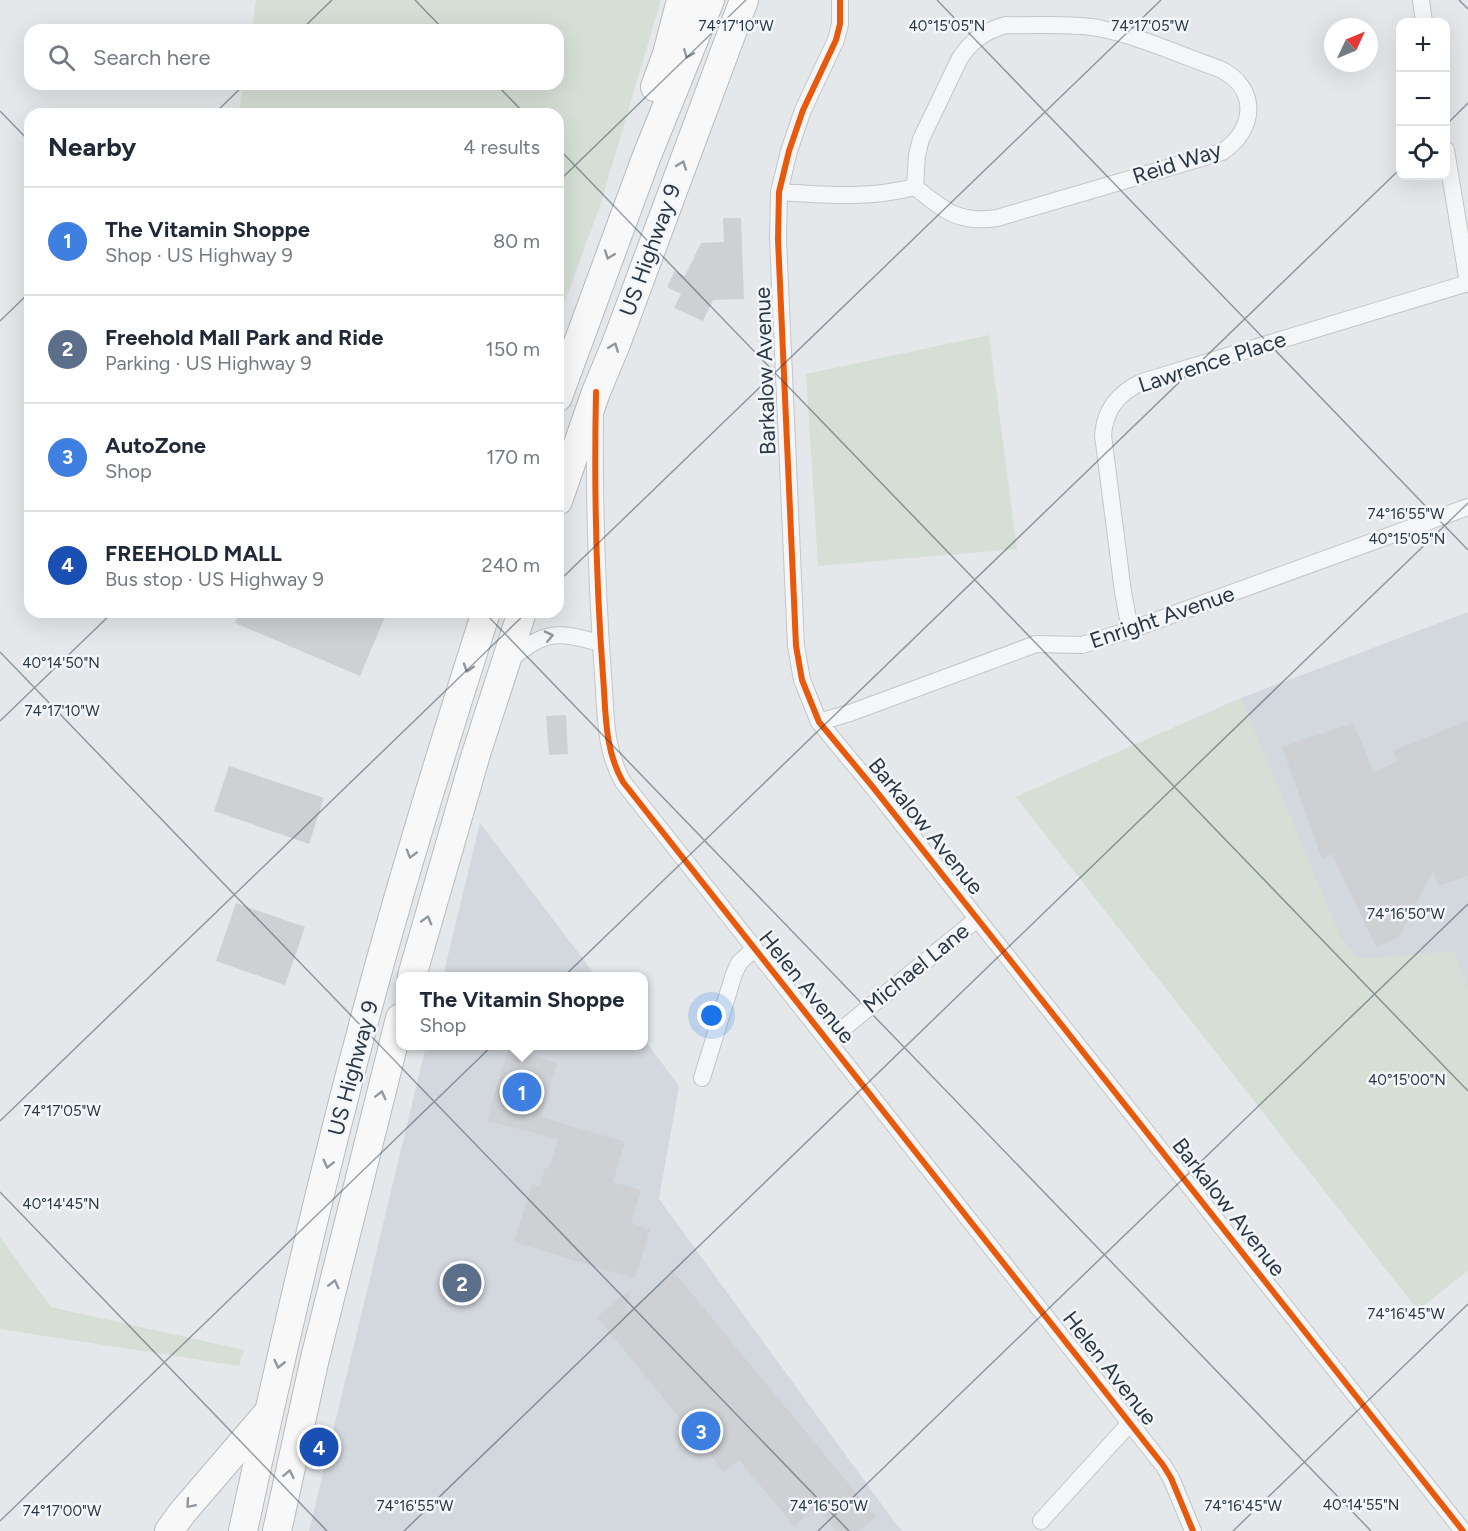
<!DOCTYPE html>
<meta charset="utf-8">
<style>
:root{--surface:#fff;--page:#f2f2f3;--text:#1f2937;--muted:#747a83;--line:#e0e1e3;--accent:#6b757f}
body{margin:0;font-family:Figtree,sans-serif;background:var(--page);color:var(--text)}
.controls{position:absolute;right:18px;top:18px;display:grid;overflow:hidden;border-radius:12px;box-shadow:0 6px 24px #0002}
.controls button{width:54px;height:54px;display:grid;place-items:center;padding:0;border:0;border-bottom:2px solid var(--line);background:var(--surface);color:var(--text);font:30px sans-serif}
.compass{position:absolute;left:1324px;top:18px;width:54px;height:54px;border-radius:50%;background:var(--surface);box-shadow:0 6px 24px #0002;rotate:46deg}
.you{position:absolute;left:712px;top:1016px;width:21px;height:21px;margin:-15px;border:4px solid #fff;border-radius:50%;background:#1a73e8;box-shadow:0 0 0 9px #1a73e833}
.badge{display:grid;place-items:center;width:39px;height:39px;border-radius:50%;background:var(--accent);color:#fff;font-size:20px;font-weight:700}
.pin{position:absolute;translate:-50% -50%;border:3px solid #fff;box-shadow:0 2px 6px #0006}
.popup{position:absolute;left:396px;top:972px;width:252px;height:78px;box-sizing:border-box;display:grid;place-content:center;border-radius:12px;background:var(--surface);filter:drop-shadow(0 2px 4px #0005);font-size:20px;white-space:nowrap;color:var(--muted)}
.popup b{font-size:22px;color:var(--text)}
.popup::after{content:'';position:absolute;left:50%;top:100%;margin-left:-12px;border:12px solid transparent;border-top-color:var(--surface)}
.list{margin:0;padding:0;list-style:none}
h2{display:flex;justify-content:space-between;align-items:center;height:78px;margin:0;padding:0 24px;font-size:26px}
h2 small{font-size:20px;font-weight:400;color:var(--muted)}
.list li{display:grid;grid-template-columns:39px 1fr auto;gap:18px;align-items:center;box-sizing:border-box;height:108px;padding:0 24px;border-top:2px solid var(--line)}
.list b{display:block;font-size:22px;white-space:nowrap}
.list p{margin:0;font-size:20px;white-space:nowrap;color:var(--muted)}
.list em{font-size:20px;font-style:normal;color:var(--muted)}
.icon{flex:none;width:33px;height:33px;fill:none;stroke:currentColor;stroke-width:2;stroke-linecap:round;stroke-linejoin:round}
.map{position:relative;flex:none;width:1468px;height:1531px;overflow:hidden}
.search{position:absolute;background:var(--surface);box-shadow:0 6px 24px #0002;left:24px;top:24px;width:540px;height:66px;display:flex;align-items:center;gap:15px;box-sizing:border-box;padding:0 21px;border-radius:18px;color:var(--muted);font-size:22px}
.panel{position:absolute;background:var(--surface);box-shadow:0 6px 24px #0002;left:24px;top:108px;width:540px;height:510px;border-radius:18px}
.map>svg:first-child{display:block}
.built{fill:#d3d8de}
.green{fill:#d6dfd5}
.building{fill:#ced0d3}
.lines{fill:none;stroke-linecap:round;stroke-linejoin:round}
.street-casing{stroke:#c3c6c8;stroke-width:18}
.highway-casing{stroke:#b7bbbf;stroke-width:30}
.street{stroke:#f4f6f7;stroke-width:16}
.highway{stroke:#f8f8f8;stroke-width:28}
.cycleway-casing{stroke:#f3f6f9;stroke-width:10}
.cycleway{stroke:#e8590c;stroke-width:6}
.oneway{stroke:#90989f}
.oneway2{stroke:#8e969e}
.ticks{fill:none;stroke:#293746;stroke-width:1.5;stroke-opacity:0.45}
.labels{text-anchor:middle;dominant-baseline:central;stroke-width:5;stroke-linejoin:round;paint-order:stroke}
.street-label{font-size:22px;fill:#293746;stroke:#f3f6f9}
.ticks-label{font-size:15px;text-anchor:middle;fill:#293746;stroke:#f3f6f9;stroke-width:5;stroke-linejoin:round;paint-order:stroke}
</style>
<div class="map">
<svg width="1468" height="1531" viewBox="0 0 1468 1531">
<rect width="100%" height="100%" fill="#e5e8ea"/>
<g class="built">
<path d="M1468,612V1270L1418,1310L1016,797L1241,698Z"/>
<path d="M480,823L596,976H443Z"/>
<path d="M644,1039L679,1086L659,1199L896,1524L903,1531H309L426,1046H644Z"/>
</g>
<g class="green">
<path d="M256,0H661L600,206L558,320V114H239L243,84H558V30H252Z"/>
<path d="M989,335L1017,549L818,566L806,374Z"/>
<path d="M1241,698L1341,938L1359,959L1454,951L1468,988V1270L1418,1310L1016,797Z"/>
<path d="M0,1237L51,1307L244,1350L239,1366L0,1329Z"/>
</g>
<g class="building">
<path d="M723,218H741L744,299L713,300L703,321L674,308L681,294L667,287L675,271L685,276L701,243L724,242Z"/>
<path d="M239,612H387L360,676L235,623Z"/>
<path d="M566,715L568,754L549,755L546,716Z"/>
<path d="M1468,721V876L1439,886L1433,871L1399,937L1376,947L1332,854L1322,859L1282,747L1353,723L1374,772L1398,761L1393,751Z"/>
<path d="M229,766L324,798L309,844L214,811Z"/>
<path d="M236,903L305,927L285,985L216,961Z"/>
<path d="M508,1049L557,1063L541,1117L625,1142L613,1182L641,1190L631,1223L650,1229L635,1279L514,1242L532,1184L540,1186L545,1168L549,1169L558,1139L487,1121Z"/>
<path d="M674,1272L876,1517L859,1531H836L816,1507L794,1526L739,1460L724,1472L597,1317L632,1288L625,1313Z"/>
</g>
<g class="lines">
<defs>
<g id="street">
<path d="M840,0V24L836,40L803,110L789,151L779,192L778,239L796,646L802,680L819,722L872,786L1463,1531"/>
<path d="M1421,0L1424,22"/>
<path d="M1006,25C1036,26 1068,23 1098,28C1139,36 1180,55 1220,69C1259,88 1256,130 1222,152L997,218C958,224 944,210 915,187L917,155L921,139L960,58C972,40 985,31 1006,25Z"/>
<path d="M1446,150L1468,283"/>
<path d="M779,192C827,195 869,199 915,187"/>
<path d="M595,418C594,504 597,590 603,675C606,712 604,749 623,782L1163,1465L1171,1478L1193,1531"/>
<path d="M1130,630L1123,592L1103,435C1105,409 1118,393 1142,382L1468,283"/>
<path d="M508,661C546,630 555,631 600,643"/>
<path d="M819,722L850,713L1036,644L1082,645L1130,630L1468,507"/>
<path d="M828,1041L977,919"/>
<path d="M702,1078L734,974L739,963L754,949"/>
<path d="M1041,1521L1130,1423"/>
</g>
<g id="highway">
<path d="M655,87L667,54L681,0"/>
<path d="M558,397L646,158L710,0"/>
<path d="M558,501L596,392L616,344L744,0"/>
<path d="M412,976L476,754L522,612"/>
<path d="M169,1531L182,1513L266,1415"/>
<path d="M243,1531C279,1364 317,1198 361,1033C398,892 441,752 486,612"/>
<path d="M277,1531L315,1358L400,1018"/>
</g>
</defs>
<use href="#street" class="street-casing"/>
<use href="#highway" class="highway-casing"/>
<use href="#street" class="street"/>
<use href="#highway" class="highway"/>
<defs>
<g id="cycleway">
<path d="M840,0V24L836,40L803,110L789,151L779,192L778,239L796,646L802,680L819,722L872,786L1463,1531"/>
<path d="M596,392C594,487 596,581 603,676C606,712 604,749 623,782L1163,1465L1171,1478L1193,1531"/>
</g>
</defs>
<use href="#cycleway" class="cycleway-casing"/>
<use href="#cycleway" class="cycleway"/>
</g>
<defs><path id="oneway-chevron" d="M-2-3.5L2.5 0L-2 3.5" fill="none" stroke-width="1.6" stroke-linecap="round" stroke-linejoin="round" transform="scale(1.5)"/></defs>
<g class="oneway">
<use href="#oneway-chevron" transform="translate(688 54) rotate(112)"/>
<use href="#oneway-chevron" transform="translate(682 165) rotate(-70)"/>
<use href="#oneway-chevron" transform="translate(609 255) rotate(110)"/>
<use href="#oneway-chevron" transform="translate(614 347) rotate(-69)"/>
<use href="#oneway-chevron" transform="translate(468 668) rotate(108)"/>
<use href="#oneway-chevron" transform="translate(411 854) rotate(106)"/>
<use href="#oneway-chevron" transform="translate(427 920) rotate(-74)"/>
<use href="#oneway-chevron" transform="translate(381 1095) rotate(-76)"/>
<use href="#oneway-chevron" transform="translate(328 1164) rotate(104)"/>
<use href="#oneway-chevron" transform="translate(334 1284) rotate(-76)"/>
<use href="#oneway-chevron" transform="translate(279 1364) rotate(103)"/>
<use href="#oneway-chevron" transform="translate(289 1474) rotate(-78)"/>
<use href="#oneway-chevron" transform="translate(190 1504) rotate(131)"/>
</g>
<use class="oneway2" href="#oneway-chevron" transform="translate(549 636) rotate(-13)"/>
<path class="ticks" d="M415,0L444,30M937,0L1468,550M1459,0L1468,9M301,30L332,0M496,84L525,114M0,111L30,142M214,114L245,84M1446,125L1468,103M558,148L1468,1091M558,182L746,0M0,321L30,292M558,582L1161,0M484,612L1371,1531M0,652L849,1531M0,721L113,612M0,1121L527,612M0,1192L327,1531M0,1521L1400,169M404,1531L1468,503M818,1531L1468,904M1233,1531L1468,1304"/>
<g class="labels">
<g class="street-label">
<text transform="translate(1177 163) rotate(-18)">Reid Way</text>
<text transform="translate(650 250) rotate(-70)">US Highway 9</text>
<text transform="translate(1212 362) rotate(-18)">Lawrence Place</text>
<text transform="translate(765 371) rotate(-92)">Barkalow Avenue</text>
<text transform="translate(1162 617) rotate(-19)">Enright Avenue</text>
<text transform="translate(926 826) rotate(51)">Barkalow Avenue</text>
<text transform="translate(916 968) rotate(-39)">Michael Lane</text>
<text transform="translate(807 987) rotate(51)">Helen Avenue</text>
<text transform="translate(353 1068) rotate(-75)">US Highway 9</text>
<text transform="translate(1229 1207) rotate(52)">Barkalow Avenue</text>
<text transform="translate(1110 1368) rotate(52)">Helen Avenue</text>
</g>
</g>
<g class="ticks-label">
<text x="736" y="31">74°17'10"W</text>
<text x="1150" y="31">74°17'05"W</text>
<text x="947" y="31">40°15'05"N</text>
<text x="1406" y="519">74°16'55"W</text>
<text x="1407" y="544">40°15'05"N</text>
<text x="61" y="668">40°14'50"N</text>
<text x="62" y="716">74°17'10"W</text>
<text x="1406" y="919">74°16'50"W</text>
<text x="1407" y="1085">40°15'00"N</text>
<text x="62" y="1116">74°17'05"W</text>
<text x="61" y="1209">40°14'45"N</text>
<text x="1406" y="1319">74°16'45"W</text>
<text x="1361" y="1510">40°14'55"N</text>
<text x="415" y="1511">74°16'55"W</text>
<text x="829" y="1511">74°16'50"W</text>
<text x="1243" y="1511">74°16'45"W</text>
<text x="62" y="1516">74°17'00"W</text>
</g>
</svg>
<div class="controls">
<button>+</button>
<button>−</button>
<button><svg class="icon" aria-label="locate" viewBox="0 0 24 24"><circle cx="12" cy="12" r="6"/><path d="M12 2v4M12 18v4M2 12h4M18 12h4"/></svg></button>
</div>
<svg class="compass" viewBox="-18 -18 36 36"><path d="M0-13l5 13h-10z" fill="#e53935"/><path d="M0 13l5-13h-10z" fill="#747a83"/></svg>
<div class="you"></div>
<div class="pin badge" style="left:522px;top:1092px;background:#3f7fe0">1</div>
<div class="popup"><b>The Vitamin Shoppe</b>Shop</div>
<div class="pin badge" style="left:462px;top:1283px;background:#5c6f8a">2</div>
<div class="pin badge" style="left:701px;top:1431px;background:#3f7fe0">3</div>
<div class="pin badge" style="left:319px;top:1447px;background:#1a4fb4">4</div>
<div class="search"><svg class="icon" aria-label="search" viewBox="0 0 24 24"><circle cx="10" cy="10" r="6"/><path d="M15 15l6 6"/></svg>Search here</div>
<section class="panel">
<h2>Nearby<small>4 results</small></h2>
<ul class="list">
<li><span class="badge" style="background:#3f7fe0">1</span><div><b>The Vitamin Shoppe</b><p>Shop · US Highway 9</p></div><em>80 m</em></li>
<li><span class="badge" style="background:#5c6f8a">2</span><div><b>Freehold Mall Park and Ride</b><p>Parking · US Highway 9</p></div><em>150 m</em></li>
<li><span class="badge" style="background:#3f7fe0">3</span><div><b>AutoZone</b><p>Shop</p></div><em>170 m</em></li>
<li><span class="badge" style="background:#1a4fb4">4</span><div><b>FREEHOLD MALL</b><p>Bus stop · US Highway 9</p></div><em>240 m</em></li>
</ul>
</section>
</div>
